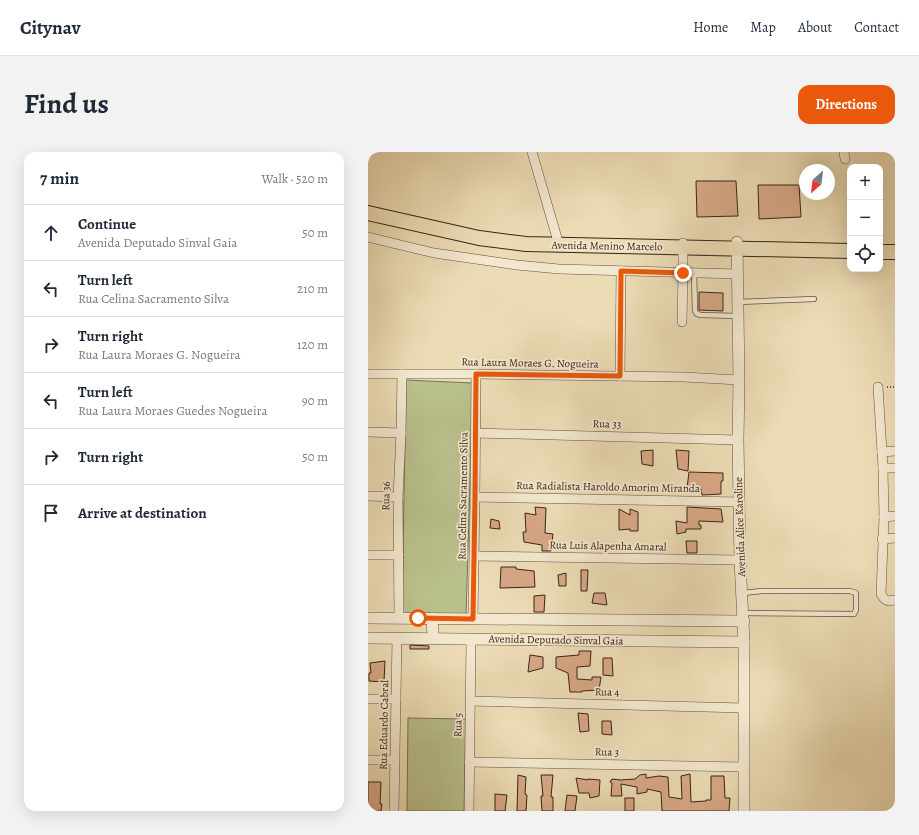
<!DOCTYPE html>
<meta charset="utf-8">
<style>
:root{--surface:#fff;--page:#f2f2f3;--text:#1f2937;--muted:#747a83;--line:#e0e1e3;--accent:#ea580c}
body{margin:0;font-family:Alegreya,serif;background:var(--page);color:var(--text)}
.controls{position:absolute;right:12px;top:12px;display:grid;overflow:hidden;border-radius:8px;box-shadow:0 4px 16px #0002}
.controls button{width:36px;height:36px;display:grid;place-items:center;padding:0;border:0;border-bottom:1px solid var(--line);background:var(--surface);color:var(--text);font:20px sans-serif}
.compass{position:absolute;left:431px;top:12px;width:36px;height:36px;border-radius:50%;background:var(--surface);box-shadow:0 4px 16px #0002;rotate:208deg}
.stop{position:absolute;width:12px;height:12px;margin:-9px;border:3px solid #ea580c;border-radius:50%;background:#fff}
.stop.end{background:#ea580c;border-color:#fff;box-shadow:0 1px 4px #0008}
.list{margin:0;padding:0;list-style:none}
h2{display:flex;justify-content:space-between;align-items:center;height:52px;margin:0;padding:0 16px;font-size:17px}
h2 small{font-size:13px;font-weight:400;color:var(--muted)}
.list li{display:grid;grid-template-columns:26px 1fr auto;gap:12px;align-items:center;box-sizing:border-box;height:56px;padding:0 16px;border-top:1px solid var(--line)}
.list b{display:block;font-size:15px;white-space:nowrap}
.list p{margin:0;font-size:13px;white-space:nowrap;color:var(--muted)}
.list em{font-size:13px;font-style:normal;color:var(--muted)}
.icon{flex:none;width:22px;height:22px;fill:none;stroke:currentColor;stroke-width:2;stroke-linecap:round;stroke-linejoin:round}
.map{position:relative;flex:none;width:527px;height:659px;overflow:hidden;border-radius:12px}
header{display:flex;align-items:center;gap:24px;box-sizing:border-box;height:56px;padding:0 20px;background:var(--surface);border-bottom:1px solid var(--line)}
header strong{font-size:19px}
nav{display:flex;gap:22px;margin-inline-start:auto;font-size:14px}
.intro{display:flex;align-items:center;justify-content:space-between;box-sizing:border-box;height:96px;padding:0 24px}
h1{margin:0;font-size:28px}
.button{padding:10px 18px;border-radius:12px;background:var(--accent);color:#fff;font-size:14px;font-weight:700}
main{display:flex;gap:24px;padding:0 24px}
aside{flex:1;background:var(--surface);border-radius:12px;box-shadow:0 4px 16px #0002}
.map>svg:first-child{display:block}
.park{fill:#b9c08c;stroke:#787254}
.building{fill:#d9a886;stroke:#37241b}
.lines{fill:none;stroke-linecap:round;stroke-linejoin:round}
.service-casing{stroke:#645242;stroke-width:6}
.minor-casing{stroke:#645242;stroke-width:10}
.tertiary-casing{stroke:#645242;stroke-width:12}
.primary-casing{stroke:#37241b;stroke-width:16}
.path{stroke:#37241b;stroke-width:1.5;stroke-dasharray:1 2;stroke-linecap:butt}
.service{stroke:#f3e8cf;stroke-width:4.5}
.minor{stroke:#f3e8cf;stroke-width:9}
.tertiary{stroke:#f3e8cf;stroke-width:11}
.primary{stroke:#ecdcb5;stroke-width:14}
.route{stroke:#ea580c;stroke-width:5}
.labels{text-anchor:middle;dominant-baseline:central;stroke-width:3.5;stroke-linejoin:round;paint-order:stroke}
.street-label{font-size:11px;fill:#37241b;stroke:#f3e8cf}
</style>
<header>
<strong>Citynav</strong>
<nav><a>Home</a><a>Map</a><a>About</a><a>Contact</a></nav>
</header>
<div class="intro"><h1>Find us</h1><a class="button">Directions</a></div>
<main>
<aside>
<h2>7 min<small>Walk · 520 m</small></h2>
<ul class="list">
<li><svg class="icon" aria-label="ahead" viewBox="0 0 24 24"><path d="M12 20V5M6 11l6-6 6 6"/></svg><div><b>Continue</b><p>Avenida Deputado Sinval Gaia</p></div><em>50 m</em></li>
<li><svg class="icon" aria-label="left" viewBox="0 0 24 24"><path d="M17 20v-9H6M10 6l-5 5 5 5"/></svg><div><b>Turn left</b><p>Rua Celina Sacramento Silva</p></div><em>210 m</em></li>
<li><svg class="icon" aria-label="right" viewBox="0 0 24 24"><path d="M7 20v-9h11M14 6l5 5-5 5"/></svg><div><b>Turn right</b><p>Rua Laura Moraes G. Nogueira</p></div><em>120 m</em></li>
<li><svg class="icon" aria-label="left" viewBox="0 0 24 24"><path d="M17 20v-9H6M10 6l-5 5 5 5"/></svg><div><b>Turn left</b><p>Rua Laura Moraes Guedes Nogueira</p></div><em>90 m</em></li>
<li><svg class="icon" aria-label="right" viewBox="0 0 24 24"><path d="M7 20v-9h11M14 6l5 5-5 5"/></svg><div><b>Turn right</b></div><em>50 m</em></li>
<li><svg class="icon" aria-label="arrive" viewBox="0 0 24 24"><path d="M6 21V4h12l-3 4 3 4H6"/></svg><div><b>Arrive at destination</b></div></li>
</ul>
</aside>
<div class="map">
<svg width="527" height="659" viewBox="0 0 527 659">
<rect width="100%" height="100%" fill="#ecdcb5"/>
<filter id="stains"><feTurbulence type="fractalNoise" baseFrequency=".005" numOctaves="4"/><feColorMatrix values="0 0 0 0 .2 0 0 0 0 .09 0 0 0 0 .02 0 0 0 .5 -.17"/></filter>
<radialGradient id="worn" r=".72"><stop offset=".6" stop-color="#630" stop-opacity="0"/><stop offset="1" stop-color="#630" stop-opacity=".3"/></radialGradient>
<g class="park">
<path d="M38,228L105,231L98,464L34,462Z"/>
<path d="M40,566L98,567L96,659H39Z"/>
</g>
<g class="building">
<path d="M328,29H368L370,64L329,65Z"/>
<path d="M390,33H431L433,65L391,67Z"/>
<path d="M331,140L355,141V159L331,158Z"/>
<path d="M285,298V314L274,312L273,299Z"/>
<path d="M308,298L321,299L320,319L310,317Z"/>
<path d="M321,320L355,321V329H353V342L334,343L333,337L319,336Z"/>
<path d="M167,355L178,356L177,381L185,382L183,399H174V393L156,390L155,380H158L157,361L168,363Z"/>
<path d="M319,355L353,357L355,370L331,369V373H333V377H318V380L309,382L308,369L319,371Z"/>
<path d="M251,357L262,363V357L270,360V379H262V377L251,378Z"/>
<path d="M123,367L131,369L132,377L122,376Z"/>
<path d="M318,389H329V401H319Z"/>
<path d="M133,415H148V417L166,419L167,435L132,436Z"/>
<path d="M213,418H220L219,439H213Z"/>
<path d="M198,421V434H191L190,423Z"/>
<path d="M226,441H237L239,453L224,451Z"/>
<path d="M177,443L176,460H166V444Z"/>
<path d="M42,493L61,494V497H42Z"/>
<path d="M211,499H223L222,514L209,515V527L224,528V525H233L231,538L214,539V540H202L200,521L188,516V505L211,503Z"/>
<path d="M162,503L175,505V516L160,520Z"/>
<path d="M235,506H244L245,524L235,523Z"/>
<path d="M17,509L16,530L1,529V521H3L2,511Z"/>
<path d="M210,561L220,562L221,579L212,580Z"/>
<path d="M234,569H243L244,583L234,582Z"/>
<path d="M278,622V626L291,624L300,625L301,645L314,647L313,624L322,622L323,650L338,649V648H343V624H356L357,646H362L361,659H294L293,640L279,637V640L269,642V635L253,632L254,644H243L244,631L242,630L243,628H244V627L253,628L267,627L272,623Z"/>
<path d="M150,623L158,625L157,642L159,643L158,659H149Z"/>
<path d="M173,623H185L183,645H185V659H174L173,644H175Z"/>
<path d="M208,626L220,628V627L232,628L231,644L222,646L221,641H211Z"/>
<path d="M0,630H13L12,652H14L13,659H0Z"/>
<path d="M127,642L139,643L137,659H127Z"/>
<path d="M199,643L209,644L207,659H197Z"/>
<rect x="257" y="646" width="9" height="13"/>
</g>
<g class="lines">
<defs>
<g id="service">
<path d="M326,120L327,159L329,162L333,163L370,164"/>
<path d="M370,150L446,147"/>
<path d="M375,441L394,439H482L488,441V458L486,462L375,461"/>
</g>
<g id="minor">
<path d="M164,0L189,86"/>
<path d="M476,0L477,7"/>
<path d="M0,85L66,101L149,113L191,117L370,122"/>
<path d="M314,170L315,121V91"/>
<path d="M0,222H108L316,225L371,228"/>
<path d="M252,224L253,119"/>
<path d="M510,235L515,316L516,365L513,442C518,450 519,449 527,448"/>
<path d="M0,280L33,281"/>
<path d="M108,281L370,288"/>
<path d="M514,300L527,299"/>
<path d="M515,316H527"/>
<path d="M0,344L30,345"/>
<path d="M107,345L371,350"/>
<path d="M516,365L527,364"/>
<path d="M514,387L527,386"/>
<path d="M0,403H31"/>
<path d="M106,404L372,408"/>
<path d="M31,466L30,345L33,281L34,222"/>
<path d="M105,467L107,345L108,222"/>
<path d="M0,547H28"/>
<path d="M102,549L376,556"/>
<path d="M0,608H27"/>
<path d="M101,610L376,615"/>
<path d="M26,659L29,486"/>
<path d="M101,659L103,488"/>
</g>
<g id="tertiary">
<path d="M369,90L371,228L370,288L372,408L376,490V659"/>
<path d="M0,466L376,469"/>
<path d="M64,466L65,486"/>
<path d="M0,486L376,490"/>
</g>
<g id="primary">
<path d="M0,61L111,86L158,92L482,99"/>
<path d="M512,100H527"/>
</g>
</defs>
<use href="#service" class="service-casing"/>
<use href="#minor" class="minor-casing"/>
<use href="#tertiary" class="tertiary-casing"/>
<use href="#primary" class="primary-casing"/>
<path class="path" d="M519,235H527"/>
<use href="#service" class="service"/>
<use href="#minor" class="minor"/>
<use href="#tertiary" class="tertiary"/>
<use href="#primary" class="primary"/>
</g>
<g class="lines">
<path class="route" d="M50,466L105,467L107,345L108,222L252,224L253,119L315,121"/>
</g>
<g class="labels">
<g class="street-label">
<text transform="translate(239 94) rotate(1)">Avenida Menino Marcelo</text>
<text transform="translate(162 211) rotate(1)">Rua Laura Moraes G. Nogueira</text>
<text transform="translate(239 272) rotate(1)">Rua 33</text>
<text transform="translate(240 335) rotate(1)">Rua Radialista Haroldo Amorim Miranda</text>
<text transform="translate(18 344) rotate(-89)">Rua 36</text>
<text transform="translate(95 344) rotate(-89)">Rua Celina Sacramento Silva</text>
<text transform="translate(372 375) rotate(-92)">Avenida Alice Karoline</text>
<text transform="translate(240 394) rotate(1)">Rua Luís Alapenha Amaral</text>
<text transform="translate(188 488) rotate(1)">Avenida Deputado Sinval Gaia</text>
<text transform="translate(239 540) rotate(1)">Rua 4</text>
<text transform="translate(16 573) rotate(-89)">Rua Eduardo Cabral</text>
<text transform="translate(90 573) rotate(-89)">Rua 5</text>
<text transform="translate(239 600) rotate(1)">Rua 3</text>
</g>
</g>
<rect width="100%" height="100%" filter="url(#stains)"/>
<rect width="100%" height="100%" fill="url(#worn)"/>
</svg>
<div class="controls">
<button>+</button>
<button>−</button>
<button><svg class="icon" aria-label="locate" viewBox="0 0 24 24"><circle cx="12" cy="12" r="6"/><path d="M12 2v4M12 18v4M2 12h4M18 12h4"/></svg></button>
</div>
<svg class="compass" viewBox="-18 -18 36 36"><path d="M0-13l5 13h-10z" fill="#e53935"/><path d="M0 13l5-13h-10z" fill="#747a83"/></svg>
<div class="stop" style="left:50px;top:466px"></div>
<div class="stop end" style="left:315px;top:121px"></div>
</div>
</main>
